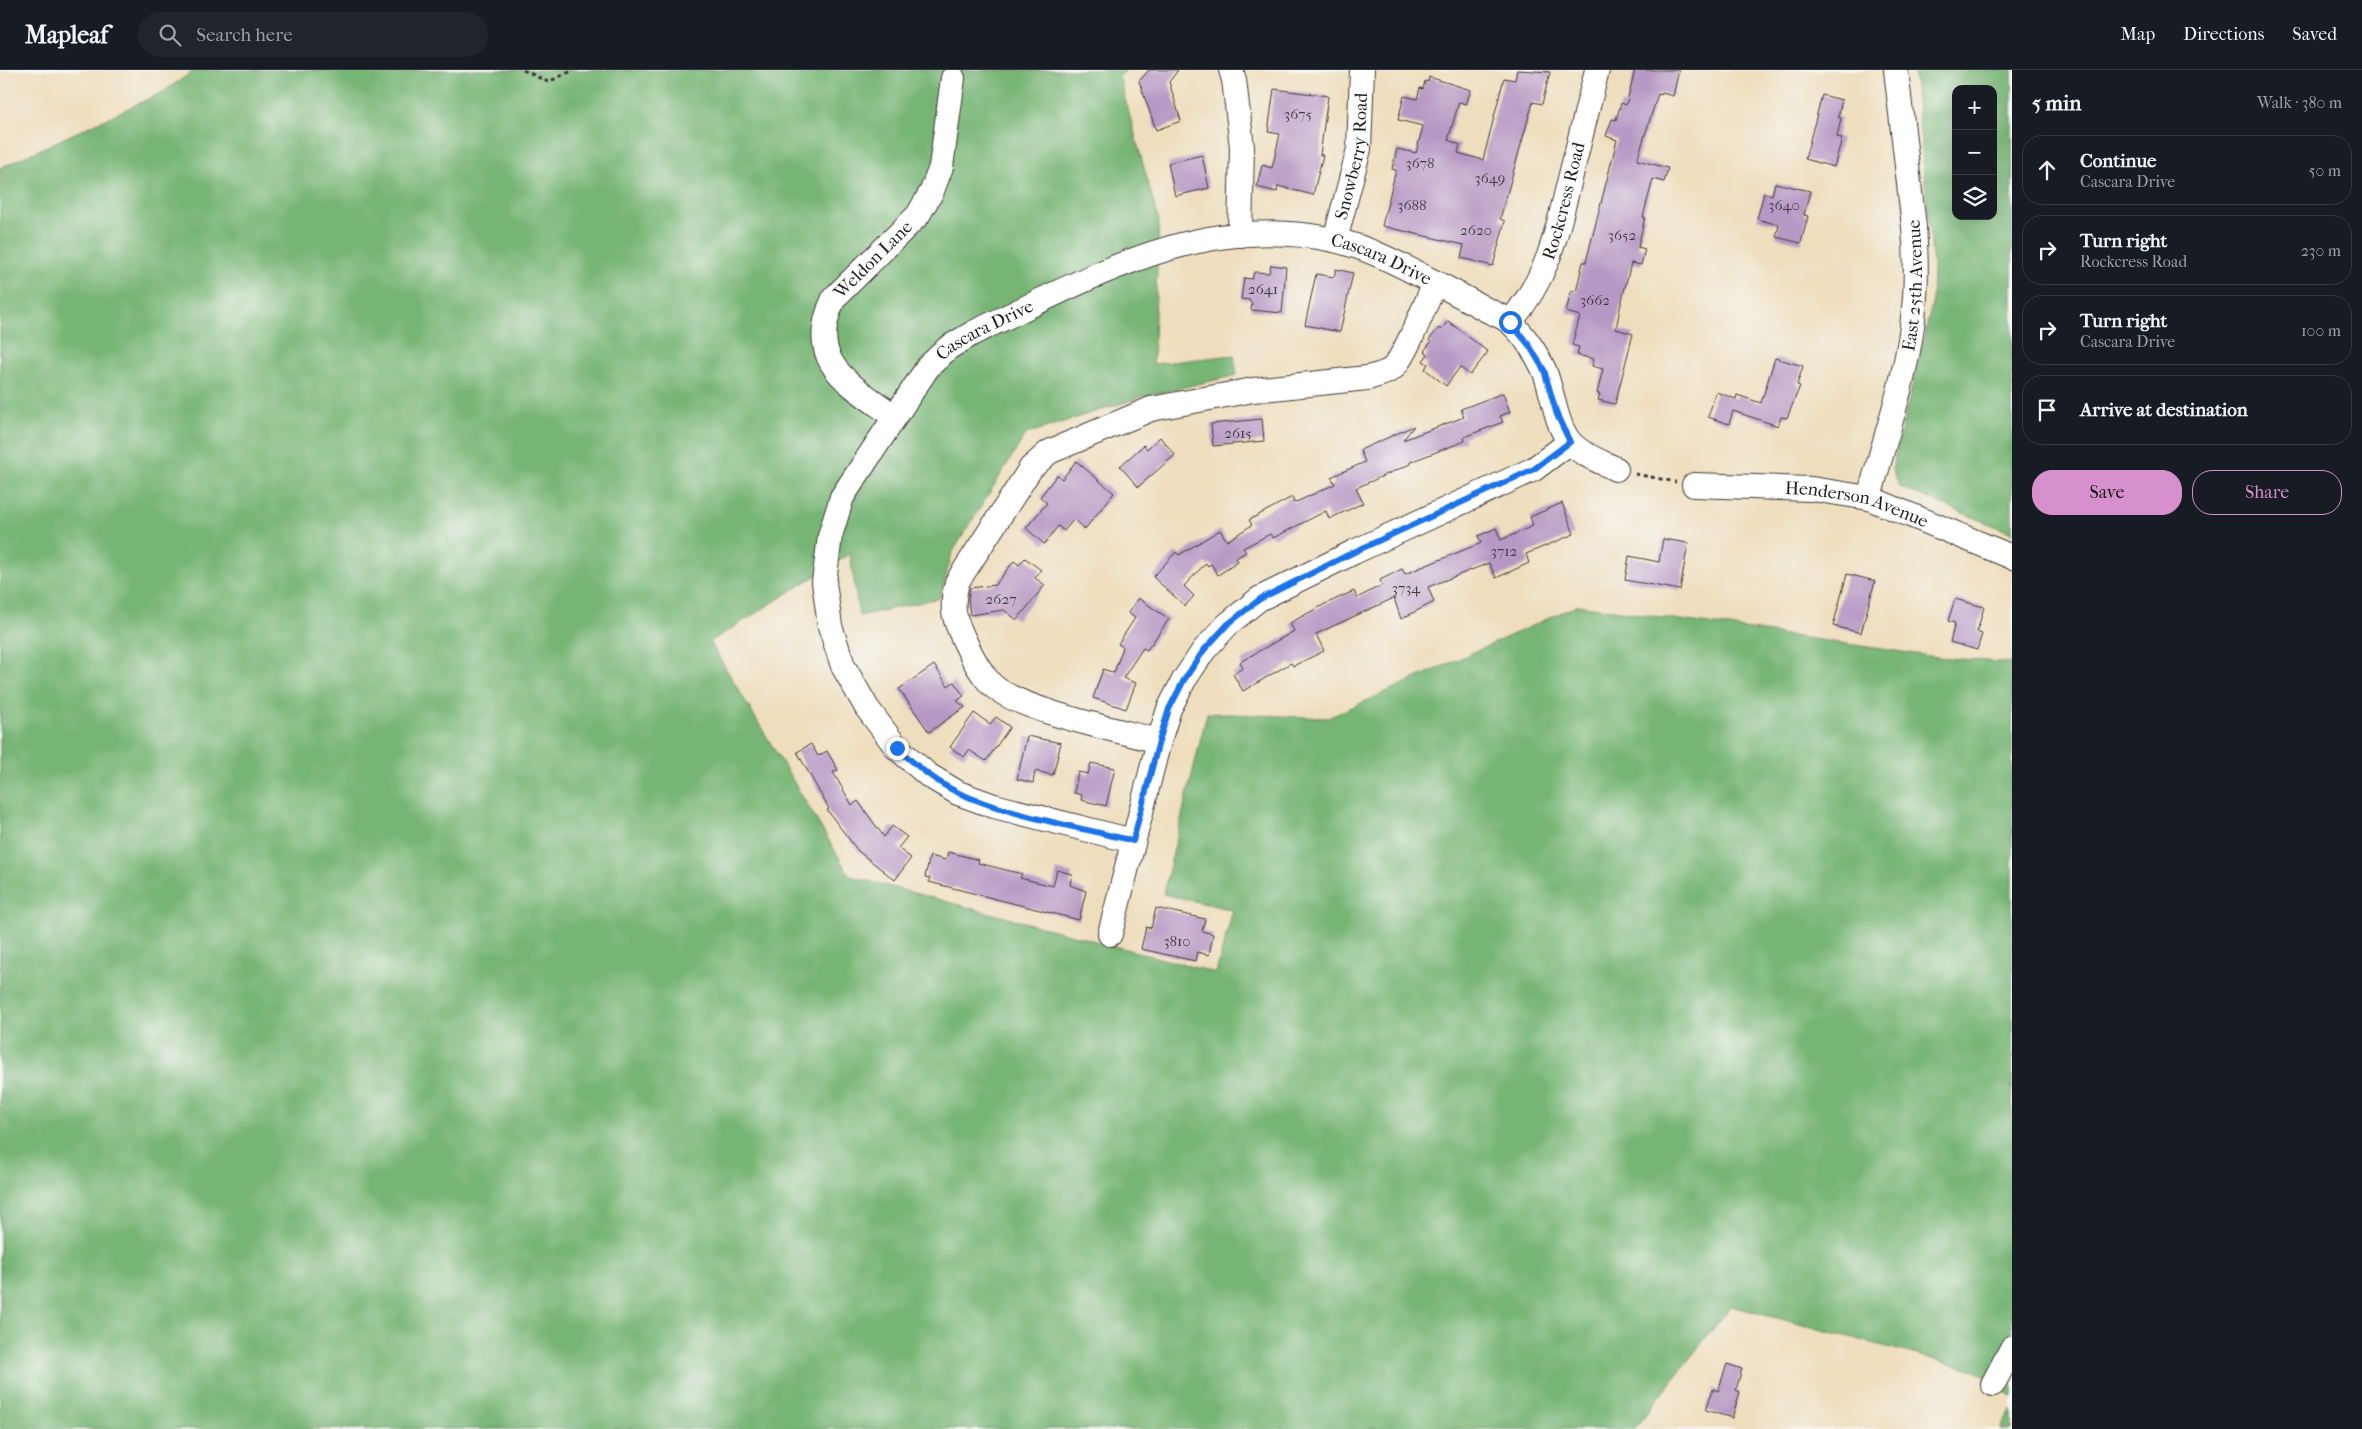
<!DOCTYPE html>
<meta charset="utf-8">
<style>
:root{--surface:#171b24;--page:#20242c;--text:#f1f3f6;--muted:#9ea1a6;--line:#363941;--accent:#d690ce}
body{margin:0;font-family:"IM FELL French Canon",serif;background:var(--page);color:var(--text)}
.controls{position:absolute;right:15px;top:15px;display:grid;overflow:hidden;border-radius:10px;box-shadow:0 5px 20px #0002}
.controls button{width:45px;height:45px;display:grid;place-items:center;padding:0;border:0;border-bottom:1px solid var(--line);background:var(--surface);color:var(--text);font:25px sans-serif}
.stop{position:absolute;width:15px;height:15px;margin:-11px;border:4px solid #1a73e8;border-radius:50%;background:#fff}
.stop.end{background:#1a73e8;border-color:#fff;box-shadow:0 1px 5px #0008}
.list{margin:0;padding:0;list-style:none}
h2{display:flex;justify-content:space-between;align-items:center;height:65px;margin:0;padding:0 20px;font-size:21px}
h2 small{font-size:16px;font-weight:400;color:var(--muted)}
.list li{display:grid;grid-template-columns:32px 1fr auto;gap:15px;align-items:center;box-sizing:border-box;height:70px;margin:0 10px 10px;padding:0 10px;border:1px solid var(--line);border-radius:20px}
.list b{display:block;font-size:19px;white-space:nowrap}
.list p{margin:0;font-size:16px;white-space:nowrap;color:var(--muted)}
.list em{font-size:16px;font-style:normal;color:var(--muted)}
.actions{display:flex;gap:10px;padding:15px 20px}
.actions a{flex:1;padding:11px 0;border:1px solid var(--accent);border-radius:20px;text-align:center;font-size:18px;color:var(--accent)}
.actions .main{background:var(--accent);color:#111}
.icon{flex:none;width:28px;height:28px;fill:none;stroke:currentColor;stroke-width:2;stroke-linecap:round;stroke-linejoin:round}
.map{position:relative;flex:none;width:2012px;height:1359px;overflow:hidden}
header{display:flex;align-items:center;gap:30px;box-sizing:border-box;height:70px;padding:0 25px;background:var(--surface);border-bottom:1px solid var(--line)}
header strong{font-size:24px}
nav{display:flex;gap:28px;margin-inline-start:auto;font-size:18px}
.search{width:350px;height:45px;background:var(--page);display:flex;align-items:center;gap:12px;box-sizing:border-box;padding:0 18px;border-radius:28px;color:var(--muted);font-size:19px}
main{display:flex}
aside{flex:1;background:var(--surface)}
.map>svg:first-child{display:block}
.forest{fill:#77b575;stroke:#4a6848;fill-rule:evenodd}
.building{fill:#b798c4}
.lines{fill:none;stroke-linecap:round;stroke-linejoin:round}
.minor-casing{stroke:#3c3934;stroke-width:26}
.path{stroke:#3c3934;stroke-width:3;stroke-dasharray:4 4;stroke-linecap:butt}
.minor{stroke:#fff;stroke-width:24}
.route{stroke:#1a73e8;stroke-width:6}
.labels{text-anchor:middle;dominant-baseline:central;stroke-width:5;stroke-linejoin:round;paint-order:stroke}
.number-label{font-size:15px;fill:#433b46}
.street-label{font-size:18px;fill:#1c1c1c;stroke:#f6f6f2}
</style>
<header>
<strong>Mapleaf</strong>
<div class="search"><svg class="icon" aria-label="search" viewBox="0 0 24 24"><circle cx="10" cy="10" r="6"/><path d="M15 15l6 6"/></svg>Search here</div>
<nav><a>Map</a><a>Directions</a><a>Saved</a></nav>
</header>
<main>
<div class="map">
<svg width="2012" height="1359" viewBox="0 0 2012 1359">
<rect width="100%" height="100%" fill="#f6f6f2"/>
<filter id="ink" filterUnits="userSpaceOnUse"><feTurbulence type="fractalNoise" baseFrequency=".02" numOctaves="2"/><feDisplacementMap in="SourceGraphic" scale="10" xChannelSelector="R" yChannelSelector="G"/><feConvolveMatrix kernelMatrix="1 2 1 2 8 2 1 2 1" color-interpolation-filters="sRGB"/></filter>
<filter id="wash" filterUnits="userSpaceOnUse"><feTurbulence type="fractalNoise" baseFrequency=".0096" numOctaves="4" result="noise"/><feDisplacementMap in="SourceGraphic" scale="20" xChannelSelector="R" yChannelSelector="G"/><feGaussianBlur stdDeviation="1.12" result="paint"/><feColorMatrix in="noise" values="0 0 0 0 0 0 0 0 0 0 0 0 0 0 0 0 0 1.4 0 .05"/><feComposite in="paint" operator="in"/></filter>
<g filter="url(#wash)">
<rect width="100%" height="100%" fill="#efdebd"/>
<g class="forest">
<path d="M195,0H1126L1119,7L1159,152L1153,294L1234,285L1237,305L1141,327L1026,364L952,483L940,528L859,546L850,484L710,572L850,806L1216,903L1233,840L1163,824L1207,643L1328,648L1578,535L1937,587L2012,593V1327L1975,1300L1731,1236L1634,1359H0V98L163,22Z"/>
<path d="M1914,0H2012V463L1900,417L1892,399L1932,234L1933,195ZM1956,19H1993V146H1956Z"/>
<path d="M2012,1340V1359H2000Z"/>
</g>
<g id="blocks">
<g class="building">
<path d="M1149,0H1178L1169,12L1181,51L1156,60L1139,11Z"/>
<path d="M1517,0L1550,2L1542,34L1533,32L1500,149L1505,151L1493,196L1461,188L1464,175L1382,156L1396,100L1392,99L1397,79L1416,83L1423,56L1398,50L1404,26L1417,29L1420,18L1423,19L1425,11L1428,12L1429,7L1471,20L1466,34L1459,32L1448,70L1460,75L1458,83L1483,90L1504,8L1515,10Z"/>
<path d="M1635,0H1679L1673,26L1662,23L1661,25L1658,24L1637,90L1668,98L1664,112L1653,109L1643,147H1645L1638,177L1645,179L1641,195L1631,193L1620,238L1616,259L1633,264L1615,334L1598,330L1600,324L1597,323L1603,299L1592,296L1594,289L1577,285L1579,277L1572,275L1580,246L1566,242L1571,221L1576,222L1583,192H1586L1617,70L1606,66L1612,49L1616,50L1621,33L1626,35Z"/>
<path d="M1274,19L1328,26L1320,85H1323L1313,125L1278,116L1277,122L1257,117L1262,95L1272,98L1280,64L1268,62Z"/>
<path d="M1822,25L1842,30L1838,47L1841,48L1837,67L1842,68L1834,97L1805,89Z"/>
<path d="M1202,85L1209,118L1175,126L1168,93Z"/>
<path d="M1775,113L1810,121L1804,145L1808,146L1801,173L1776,167L1779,155L1757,149L1764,123L1772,125Z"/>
<path d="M1271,195L1286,197L1282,243L1251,240L1252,233L1250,232V230L1241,229L1244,208L1252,209L1254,202L1269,203Z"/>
<path d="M1336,199L1353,203L1340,262L1305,255L1316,204L1334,207Z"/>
<path d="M1448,251L1488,282L1470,305L1460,297L1446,316L1425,299L1428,294L1423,291L1428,284L1424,281L1431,272L1429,270L1439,258L1441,260Z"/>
<path d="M1775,288L1803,296L1797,315L1800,316L1787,348L1781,347L1778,356L1733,341L1729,354L1708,347L1716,322L1736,329L1737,325L1761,333Z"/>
<path d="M1503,323L1510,342L1500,346L1503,352L1464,367L1465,371L1410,392V394L1356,418L1363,433L1329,449L1326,441L1273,468L1270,464L1243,478L1246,482L1236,488L1238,492L1218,505L1211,494L1208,496L1206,493L1184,516L1194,526L1185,536L1153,507L1176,482L1179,485L1220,460L1227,471L1252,455L1249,450L1292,427L1294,433L1335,414L1331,407L1365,392L1360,380L1414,356L1403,370L1464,347L1461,339Z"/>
<path d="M1262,349L1264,371L1213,376L1211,354Z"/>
<path d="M1160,367L1175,385L1138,417L1120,396L1144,375L1147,379Z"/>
<path d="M1076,391L1114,423L1085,459L1074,449L1064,461L1058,456L1044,474L1026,458L1047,433L1040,427L1057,405L1062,409Z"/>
<path d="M1562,433L1574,464L1526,484L1529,493L1496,508L1489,493L1428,517L1434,532L1401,549L1394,528L1316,564L1324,581L1293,596L1291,593L1243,621L1233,604L1243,598L1240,592L1294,561L1290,553L1325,534L1354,521L1357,528L1382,515L1380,510L1402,499L1405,504L1481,473L1478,466L1496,458L1501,470L1533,456L1530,447Z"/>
<path d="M1663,469L1688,473L1680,520L1625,510L1629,486L1659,492Z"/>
<path d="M1025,488L1041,500L1035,508L1045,515L1017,550L1004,540L970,545L968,528L970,518L995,515L1014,491L1019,495Z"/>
<path d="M1847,504L1875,511L1861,563L1833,556Z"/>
<path d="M1138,528L1169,549L1147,580L1143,578L1123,608L1136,613L1126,639L1093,628L1103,599L1114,603L1123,577L1118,574L1135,548L1128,543Z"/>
<path d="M1955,529L1984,537L1977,562L1982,564L1977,580L1950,572L1955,553L1948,551Z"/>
<path d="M934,595L948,616L954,612L964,626L957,631L965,637L929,662L899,619Z"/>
<path d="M974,643L990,654L996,647L1010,657L986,691L969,680L964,687L950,677Z"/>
<path d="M1027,666L1061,673L1053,705L1035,701L1033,713L1017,709Z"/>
<path d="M811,674L818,686L827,681L838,700L833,702L852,735L858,731L884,767L892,756L907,767L898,778L911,788L895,810L858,781L827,740L829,739L797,682Z"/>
<path d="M1091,693L1115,698L1106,736L1081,730L1082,725L1074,723L1078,702L1088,704Z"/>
<path d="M948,782L979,790L978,793L1022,804L1020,808L1053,816L1057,800L1072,804L1070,815L1086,821L1079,850L929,812L930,808L925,807L930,786L946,790Z"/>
<path d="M1156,838L1205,849L1202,861L1213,864L1209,885L1197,882L1195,891L1141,879L1146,857L1151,858Z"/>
<path d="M1727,1294L1742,1299L1736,1320L1740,1322L1732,1348L1706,1340L1713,1319L1718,1321Z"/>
</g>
</g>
</g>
<g filter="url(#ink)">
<use href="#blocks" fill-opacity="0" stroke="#3c3934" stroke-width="1"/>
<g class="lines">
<defs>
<g id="minor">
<path d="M1231,0L1234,10L1242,77L1240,165"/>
<path id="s1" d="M1335,170L1359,79L1362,0"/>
<path id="s2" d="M1510,252C1549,206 1556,165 1570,109C1579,72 1588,36 1597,0"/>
<path id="s3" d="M894,346C848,313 804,292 834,228L918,145L932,121L941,97L953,8"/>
<path id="s4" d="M1694,415L1812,419L1869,428L2012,487"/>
<path id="s5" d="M1869,428C1885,367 1909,301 1914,238C1917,211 1916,184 1914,157L1896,0"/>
<path d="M1159,671C1121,661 1013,639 990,613C980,602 972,587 966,574C954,549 950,540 957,512L1031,398L1049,382L1151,339L1253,320L1367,308C1375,306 1386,304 1393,298C1406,285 1426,232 1435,213"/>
<path id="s6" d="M1133,771L994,736L958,723L928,705L897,678L867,638L843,596L830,556L824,512L830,466L842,427L928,297L948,278L973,263C1089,209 1200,141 1334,170C1366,177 1397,193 1426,208C1447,218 1467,229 1487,240C1495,244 1505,247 1511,253C1524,265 1537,284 1544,300C1553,321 1555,354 1570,372C1581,385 1602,392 1616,399"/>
<path d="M1110,864L1159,671L1169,639L1184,610L1204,580L1228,554L1259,529L1354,482L1534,399L1570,372"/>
<path d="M1993,1314L2012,1278"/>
</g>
</defs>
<use href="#minor" class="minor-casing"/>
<g class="path">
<path d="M523,0L548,12L574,0"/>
<path d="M1635,404L1676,412"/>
</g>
<use href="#minor" class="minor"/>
</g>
</g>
<g class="lines" filter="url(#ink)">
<path class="route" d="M897,678C916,695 935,712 959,723C1010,746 1079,757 1133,771L1159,671L1169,639L1184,610L1204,580L1228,554L1260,529L1354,482L1534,399L1570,372L1557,345L1544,300L1529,275L1510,252"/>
</g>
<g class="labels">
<g class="number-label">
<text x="1298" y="44">3675</text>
<text x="1420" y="93">3678</text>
<text x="1490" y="108">3649</text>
<text x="1412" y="135">3688</text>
<text x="1784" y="135">3640</text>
<text x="1476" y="160">2620</text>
<text x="1622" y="165">3652</text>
<text x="1263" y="219">2641</text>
<text x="1595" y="230">3662</text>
<text x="1238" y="363">2615</text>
<text x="1504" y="481">3712</text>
<text x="1406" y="518">3734</text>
<text x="1001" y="529">2627</text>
<text x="1177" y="871">3810</text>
</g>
<g class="street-label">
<text stroke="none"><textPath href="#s1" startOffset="86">Snowberry Road</textPath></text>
<text stroke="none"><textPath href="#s2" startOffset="134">Rockcress Road</textPath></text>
<text stroke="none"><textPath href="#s3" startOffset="205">Weldon Lane</textPath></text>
<text stroke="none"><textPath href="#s6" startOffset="1174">Cascara Drive</textPath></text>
<text stroke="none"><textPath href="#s5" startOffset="218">East 25th Avenue</textPath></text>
<text stroke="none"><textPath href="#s6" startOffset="754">Cascara Drive</textPath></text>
<text stroke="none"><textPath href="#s4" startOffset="165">Henderson Avenue</textPath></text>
</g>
</g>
</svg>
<div class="controls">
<button>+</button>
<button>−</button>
<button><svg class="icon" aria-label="layers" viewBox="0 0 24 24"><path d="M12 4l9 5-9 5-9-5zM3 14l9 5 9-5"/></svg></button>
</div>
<div class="stop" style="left:1510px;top:252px"></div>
<div class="stop end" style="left:897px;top:678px"></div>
</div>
<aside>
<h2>5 min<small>Walk · 380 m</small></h2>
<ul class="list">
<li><svg class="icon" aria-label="ahead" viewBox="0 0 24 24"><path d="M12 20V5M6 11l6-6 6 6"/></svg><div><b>Continue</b><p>Cascara Drive</p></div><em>50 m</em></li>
<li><svg class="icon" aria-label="right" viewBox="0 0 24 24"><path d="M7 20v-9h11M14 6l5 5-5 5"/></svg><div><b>Turn right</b><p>Rockcress Road</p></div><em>230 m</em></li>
<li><svg class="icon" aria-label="right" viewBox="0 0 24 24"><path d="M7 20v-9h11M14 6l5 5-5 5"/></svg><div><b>Turn right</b><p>Cascara Drive</p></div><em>100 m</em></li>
<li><svg class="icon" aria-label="arrive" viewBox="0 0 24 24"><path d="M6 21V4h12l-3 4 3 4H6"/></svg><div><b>Arrive at destination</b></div></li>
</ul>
<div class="actions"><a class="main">Save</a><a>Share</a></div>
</aside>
</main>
